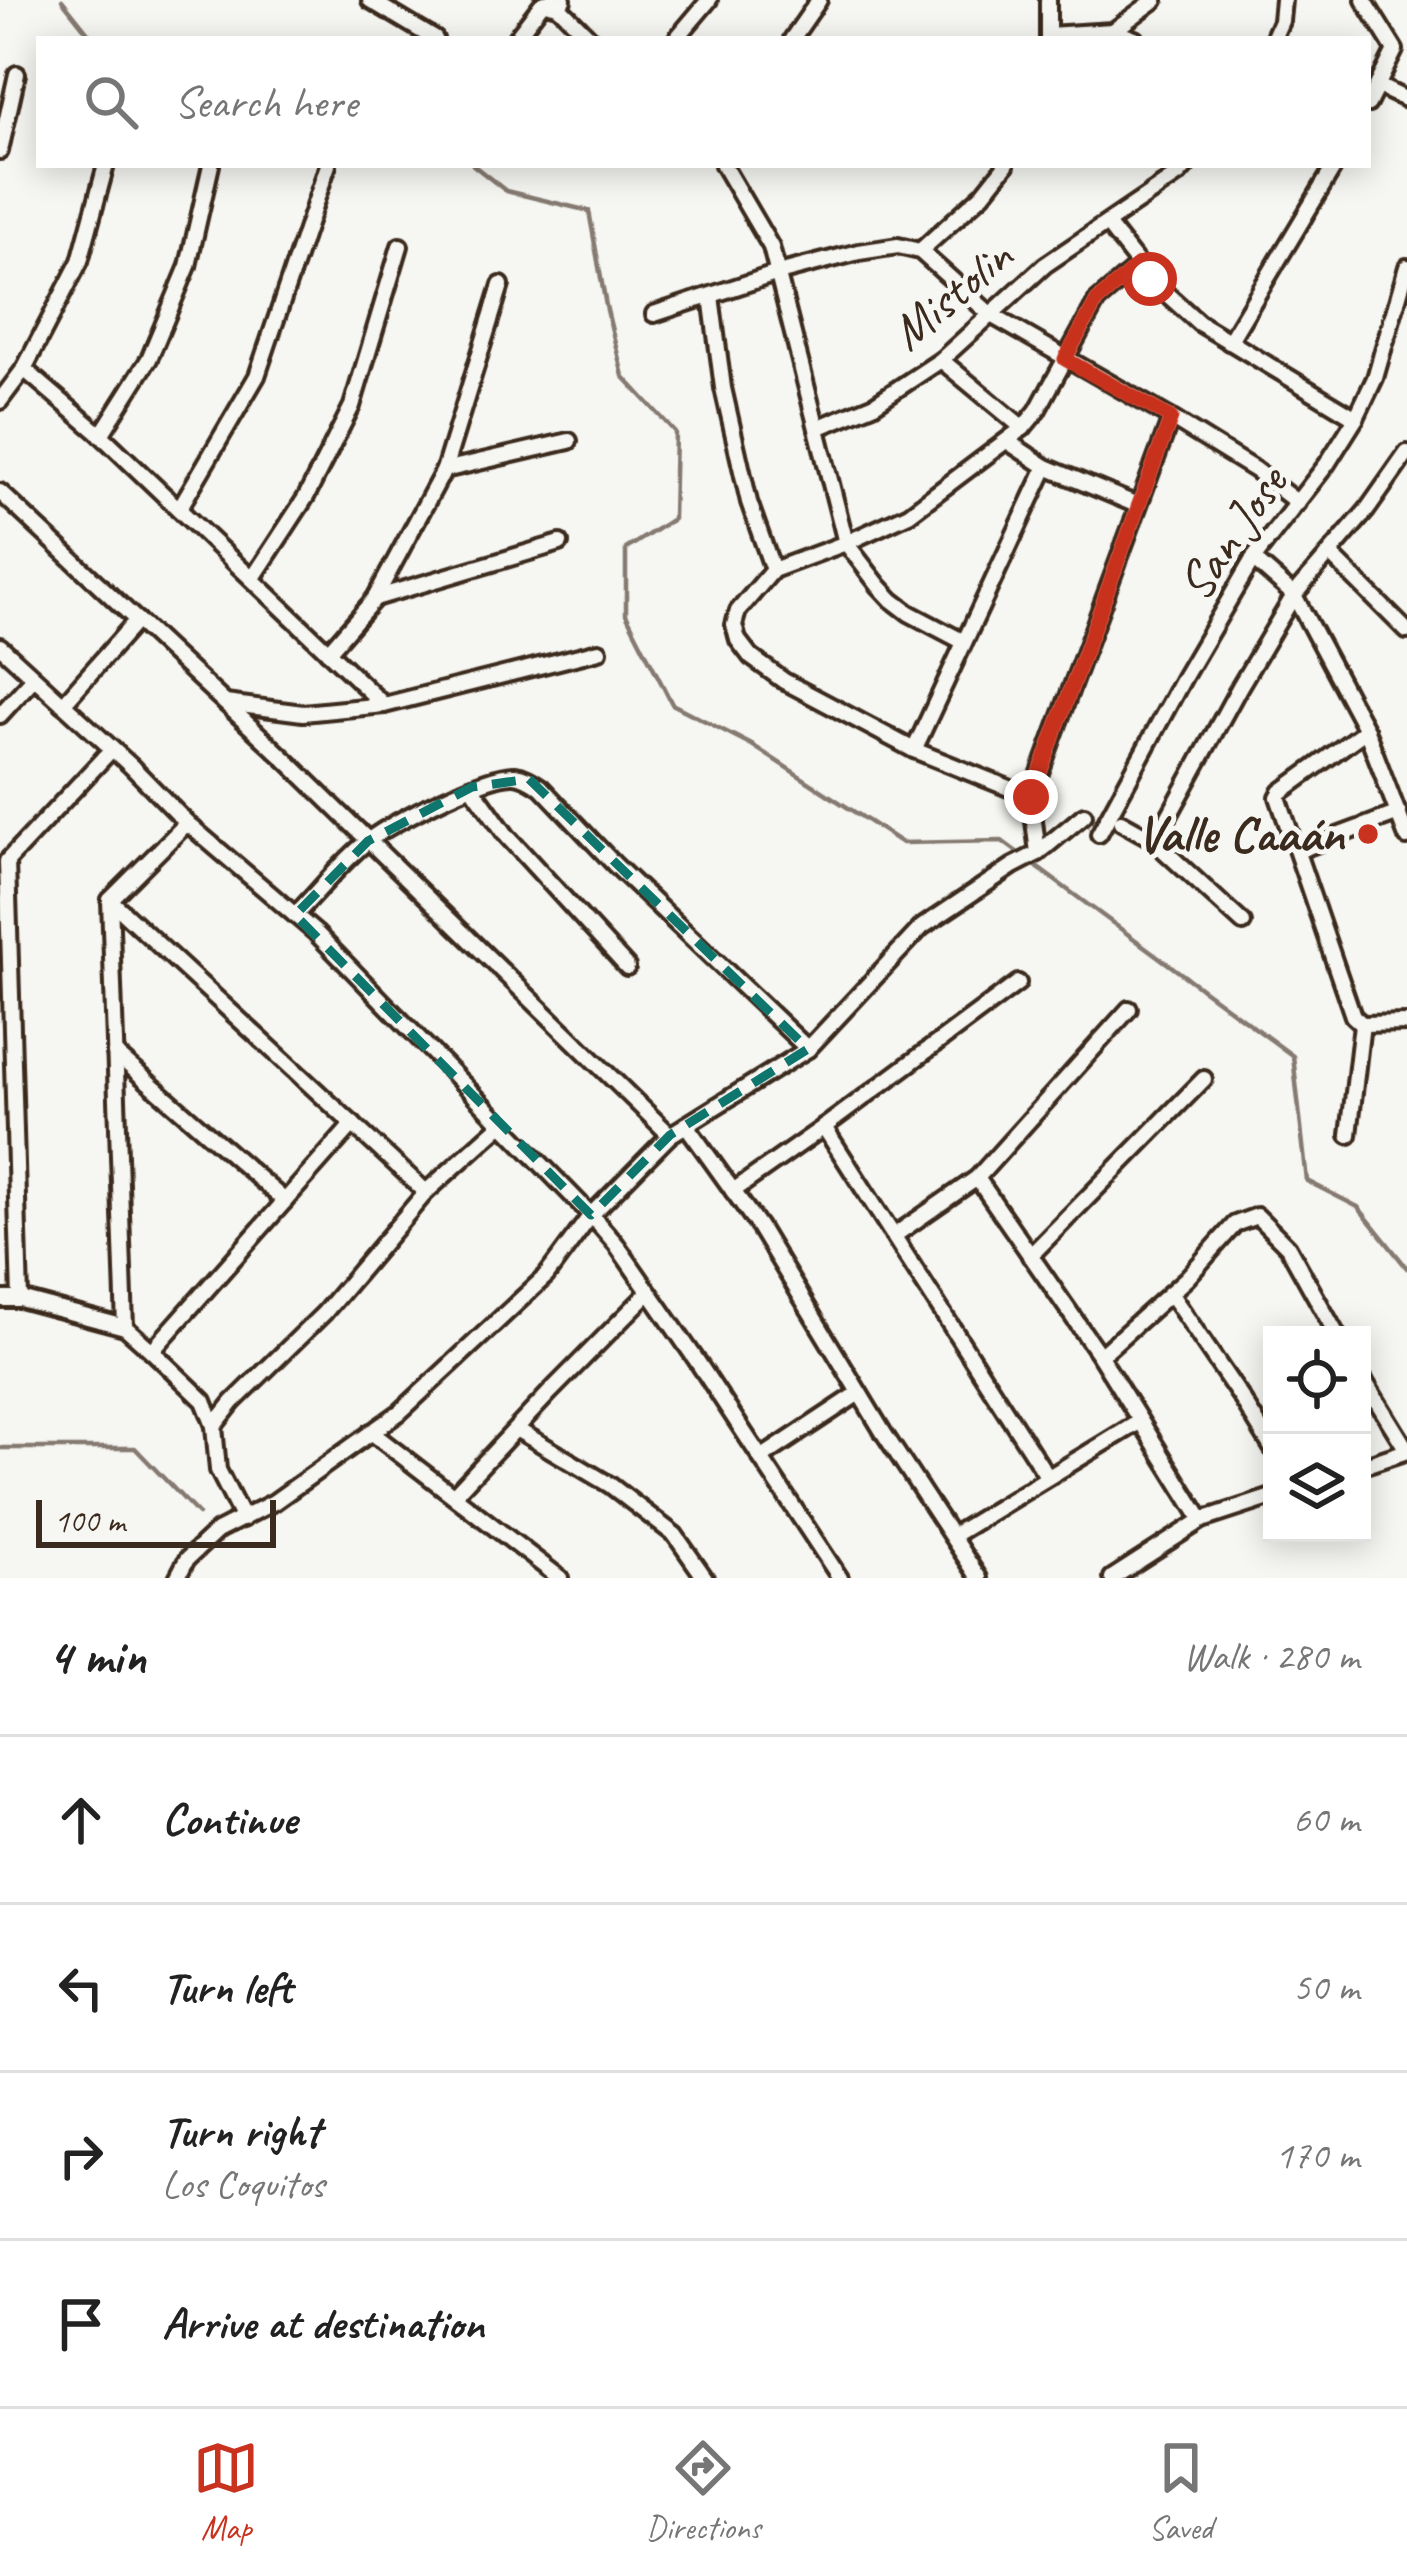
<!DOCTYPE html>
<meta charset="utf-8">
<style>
:root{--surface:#fff;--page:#f2f2f2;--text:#222;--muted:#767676;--line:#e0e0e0;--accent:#c8321e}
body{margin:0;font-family:Caveat,sans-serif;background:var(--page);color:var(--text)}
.controls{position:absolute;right:36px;bottom:36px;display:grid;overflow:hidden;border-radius:0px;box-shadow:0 6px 30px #0003}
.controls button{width:108px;height:108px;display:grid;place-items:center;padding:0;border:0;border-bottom:3px solid var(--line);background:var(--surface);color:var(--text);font:60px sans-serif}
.scale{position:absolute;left:36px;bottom:30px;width:240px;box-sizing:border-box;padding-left:12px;border:6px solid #3b2a1e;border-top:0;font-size:33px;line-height:42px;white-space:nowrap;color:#3b2a1e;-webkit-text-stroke:9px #f6f6f2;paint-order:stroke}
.stop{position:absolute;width:36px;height:36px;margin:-27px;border:9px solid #c8321e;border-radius:50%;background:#fff}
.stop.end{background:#c8321e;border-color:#fff;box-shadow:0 3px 12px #0008}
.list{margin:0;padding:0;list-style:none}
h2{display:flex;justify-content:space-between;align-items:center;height:156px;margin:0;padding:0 48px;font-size:51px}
h2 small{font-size:39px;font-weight:400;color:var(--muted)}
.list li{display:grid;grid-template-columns:78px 1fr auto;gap:36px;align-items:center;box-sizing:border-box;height:168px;padding:0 48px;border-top:3px solid var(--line)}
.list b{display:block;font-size:45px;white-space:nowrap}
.list p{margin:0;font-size:39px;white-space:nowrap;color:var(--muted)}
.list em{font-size:39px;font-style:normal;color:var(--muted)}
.icon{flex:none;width:66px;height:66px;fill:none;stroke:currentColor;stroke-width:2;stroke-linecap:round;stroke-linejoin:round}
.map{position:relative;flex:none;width:1407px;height:1578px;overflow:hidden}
.search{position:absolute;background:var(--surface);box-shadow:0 6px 30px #0003;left:36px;right:36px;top:36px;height:132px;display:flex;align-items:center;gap:30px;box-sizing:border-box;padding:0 42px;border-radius:0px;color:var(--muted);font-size:45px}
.sheet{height:828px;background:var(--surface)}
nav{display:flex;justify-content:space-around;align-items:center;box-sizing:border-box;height:168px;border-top:3px solid var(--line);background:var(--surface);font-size:33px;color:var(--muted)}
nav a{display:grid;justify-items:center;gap:6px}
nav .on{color:var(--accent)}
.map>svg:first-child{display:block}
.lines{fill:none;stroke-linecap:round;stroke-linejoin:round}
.stream{stroke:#857a71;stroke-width:4.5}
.street-casing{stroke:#3b2a1e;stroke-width:22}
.street{stroke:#f6f6f2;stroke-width:14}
.route{stroke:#c8321e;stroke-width:15}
.marked{fill:none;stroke:#0f766e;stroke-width:9;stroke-dasharray:24 15;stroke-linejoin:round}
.poi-dot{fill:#c8321e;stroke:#f6f6f2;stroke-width:4.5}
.labels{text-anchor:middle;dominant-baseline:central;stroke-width:10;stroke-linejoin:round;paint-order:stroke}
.street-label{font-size:51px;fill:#3b2a1e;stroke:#f6f6f2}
.poi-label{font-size:51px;font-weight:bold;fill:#3b2a1e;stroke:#f6f6f2;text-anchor:end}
</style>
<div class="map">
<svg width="1407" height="1578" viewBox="0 0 1407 1578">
<rect width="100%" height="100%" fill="#f6f6f2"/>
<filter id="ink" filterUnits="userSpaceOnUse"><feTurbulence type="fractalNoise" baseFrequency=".00833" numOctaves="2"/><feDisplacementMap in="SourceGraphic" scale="24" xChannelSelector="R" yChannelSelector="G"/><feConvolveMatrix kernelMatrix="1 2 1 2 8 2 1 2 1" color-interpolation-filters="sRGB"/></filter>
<g filter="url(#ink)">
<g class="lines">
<g class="stream">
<path d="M62,0L93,39"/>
<path d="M473,165L506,191L589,211L606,306L623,376L675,432L673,519L626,549V614L672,704L752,745L902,843L1002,841L1021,855"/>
<path d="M1030,862L1293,1056L1307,1181L1358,1207L1407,1268"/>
<path d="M0,1448H135L198,1514"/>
</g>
<defs>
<g id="street">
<path d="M370,0L435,39"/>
<path d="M552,0L591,39"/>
<path d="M1364,0L1395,50L1368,104"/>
<path d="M1113,31L1155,0"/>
<path d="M1048,35L1113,31L1135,39"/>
<path d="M515,39L541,5L545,3L558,6L563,0"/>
<path d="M676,39L709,0"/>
<path d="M792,39L819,0"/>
<path d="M1048,39V0"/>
<path d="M1273,39L1281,21L1283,0"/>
<path d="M1378,86L1407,100"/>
<path d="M0,151L17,74"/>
<path d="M723,165L771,247L846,543L879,586L892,600L909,613L964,642"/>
<path d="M1107,224L1150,279L1199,323L1356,418"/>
<path d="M920,251L983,194L1006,165"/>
<path d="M711,296L723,388L749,502L773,570"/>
<path d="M654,314L778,273L859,252L898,246L920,251L991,315L1171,418L1255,470L1298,503"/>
<path d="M1229,342L1335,165"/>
<path d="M941,360L1023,428"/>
<path d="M24,369L101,435L384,705"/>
<path d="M0,401L24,369L80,261L106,165"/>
<path d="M817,428L873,405L941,360L1045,265L1179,174L1187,165"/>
<path d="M101,435L149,359L188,266L211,165"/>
<path d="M1007,441L1046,467L1137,505"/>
<path d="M444,470L569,441"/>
<path d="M0,492L286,760L670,1135"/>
<path d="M179,509L257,376L328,165"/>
<path d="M1330,554L1407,631"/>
<path d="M1253,559L1294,595L1366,730L1407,837"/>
<path d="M253,578L306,497L352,406L400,246"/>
<path d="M375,598L560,543"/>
<path d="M0,646L131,766L187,823L316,933L591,1215L616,1244L695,1358L840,1578"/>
<path d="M328,652L375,598L444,470L501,285"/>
<path d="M225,703L303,713L384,705L599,651"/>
<path d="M63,704L137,620"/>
<path d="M0,715L33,679"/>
<path d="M914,750L1046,467"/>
<path d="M472,787L507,836L627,967"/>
<path d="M1031,797L914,750L784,681L751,657L738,640L734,625L738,611L773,570L846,543L909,514L1023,428L1037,411L1097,301L1139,265"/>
<path d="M1121,822L1157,842"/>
<path d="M1099,834L1184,677L1253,559L1327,464L1356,418L1375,378L1407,267"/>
<path d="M1297,851L1399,813"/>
<path d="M1038,853L1031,797L1171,418"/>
<path d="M110,900L426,1192"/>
<path d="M295,915C319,891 342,861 369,840C393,822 487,773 515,775C525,776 533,782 541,787L615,865L808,1049"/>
<path d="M1243,923L1158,845L1157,838L1240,686L1294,595L1367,510L1407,453"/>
<path d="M1362,1024L1353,1016L1278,797L1281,792L1366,730"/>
<path d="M1362,1024L1407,1023"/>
<path d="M115,1053L285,1201"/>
<path d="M686,1125L759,1227L883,1432L979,1578"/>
<path d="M824,1127L1047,1476"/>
<path d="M1349,1135L1362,1024"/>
<path d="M977,1178L1100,1356L1202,1520"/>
<path d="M733,1191L824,1127L1018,983"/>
<path d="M895,1235L977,1178L1129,1009"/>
<path d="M1030,1256L1204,1079"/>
<path d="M1170,1293L1242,1399L1272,1448"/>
<path d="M0,1299H20L125,1327L152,1351L204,1401L214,1426L218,1470L243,1519"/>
<path d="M20,1299L7,861L112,749"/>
<path d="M125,1327L110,900L187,823"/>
<path d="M152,1351L353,1124"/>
<path d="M1100,1356L1187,1278L1235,1224L1257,1216L1288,1247L1337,1335"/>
<path d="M1362,1377L1407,1450"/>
<path d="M214,1426L233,1402L324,1313L426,1192L502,1124"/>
<path d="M516,1429L610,1485L675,1535L705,1578"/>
<path d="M371,1432L560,1578"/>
<path d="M761,1458L859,1393"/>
<path d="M1362,1466L1407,1451"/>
<path d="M454,1495L550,1392L649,1292"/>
<path d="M952,1536L1139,1422"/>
<path d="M177,1578L187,1559L217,1531L274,1502L400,1412L546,1276L591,1215L670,1135L808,1049L922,927L1013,866L1038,853L1084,815"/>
<path d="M1112,1578L1202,1520L1272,1497"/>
</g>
</defs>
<use href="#street" class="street-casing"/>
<use href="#street" class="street"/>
</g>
</g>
<g class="lines" filter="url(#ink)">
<path class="route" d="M1031,797L1171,418L1065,359L1097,301L1139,265L1150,279"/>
</g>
<path class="marked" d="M529,779L808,1049L670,1135L591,1215L295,915L368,841L472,787Z"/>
<circle class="poi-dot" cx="1368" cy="834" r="12"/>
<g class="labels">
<g class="street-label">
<text transform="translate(951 294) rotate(-40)">Mistolin</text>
<text transform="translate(1232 533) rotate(-55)">San Jose</text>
</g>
<g class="poi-label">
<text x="1344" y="834">Valle Caaán</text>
</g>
</g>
</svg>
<div class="controls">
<button><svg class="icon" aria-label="locate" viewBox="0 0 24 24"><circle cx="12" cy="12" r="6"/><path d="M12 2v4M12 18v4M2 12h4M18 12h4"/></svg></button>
<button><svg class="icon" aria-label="layers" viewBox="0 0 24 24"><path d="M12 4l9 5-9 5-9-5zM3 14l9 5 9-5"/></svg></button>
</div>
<div class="scale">100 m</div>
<div class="stop" style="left:1150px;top:279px"></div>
<div class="stop end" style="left:1031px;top:797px"></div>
<div class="search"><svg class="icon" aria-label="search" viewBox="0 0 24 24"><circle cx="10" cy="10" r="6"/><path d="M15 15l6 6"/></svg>Search here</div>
</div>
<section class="sheet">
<h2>4 min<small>Walk · 280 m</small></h2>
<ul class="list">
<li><svg class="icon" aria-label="ahead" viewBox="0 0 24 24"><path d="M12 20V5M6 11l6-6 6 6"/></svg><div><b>Continue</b></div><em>60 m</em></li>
<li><svg class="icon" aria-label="left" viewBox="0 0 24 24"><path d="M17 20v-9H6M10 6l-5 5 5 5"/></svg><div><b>Turn left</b></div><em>50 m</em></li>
<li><svg class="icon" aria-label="right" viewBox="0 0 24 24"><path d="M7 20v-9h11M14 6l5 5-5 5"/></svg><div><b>Turn right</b><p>Los Coquitos</p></div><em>170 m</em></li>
<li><svg class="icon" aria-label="arrive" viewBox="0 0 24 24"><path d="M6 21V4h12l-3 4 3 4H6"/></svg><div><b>Arrive at destination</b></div></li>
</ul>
</section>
<nav>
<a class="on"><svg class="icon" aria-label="map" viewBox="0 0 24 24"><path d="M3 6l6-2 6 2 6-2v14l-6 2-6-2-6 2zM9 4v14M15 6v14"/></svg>Map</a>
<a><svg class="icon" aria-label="directions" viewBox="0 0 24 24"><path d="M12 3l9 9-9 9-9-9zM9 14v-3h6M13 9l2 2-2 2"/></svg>Directions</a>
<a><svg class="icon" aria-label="saved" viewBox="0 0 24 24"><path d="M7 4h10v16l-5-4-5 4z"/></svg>Saved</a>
</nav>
